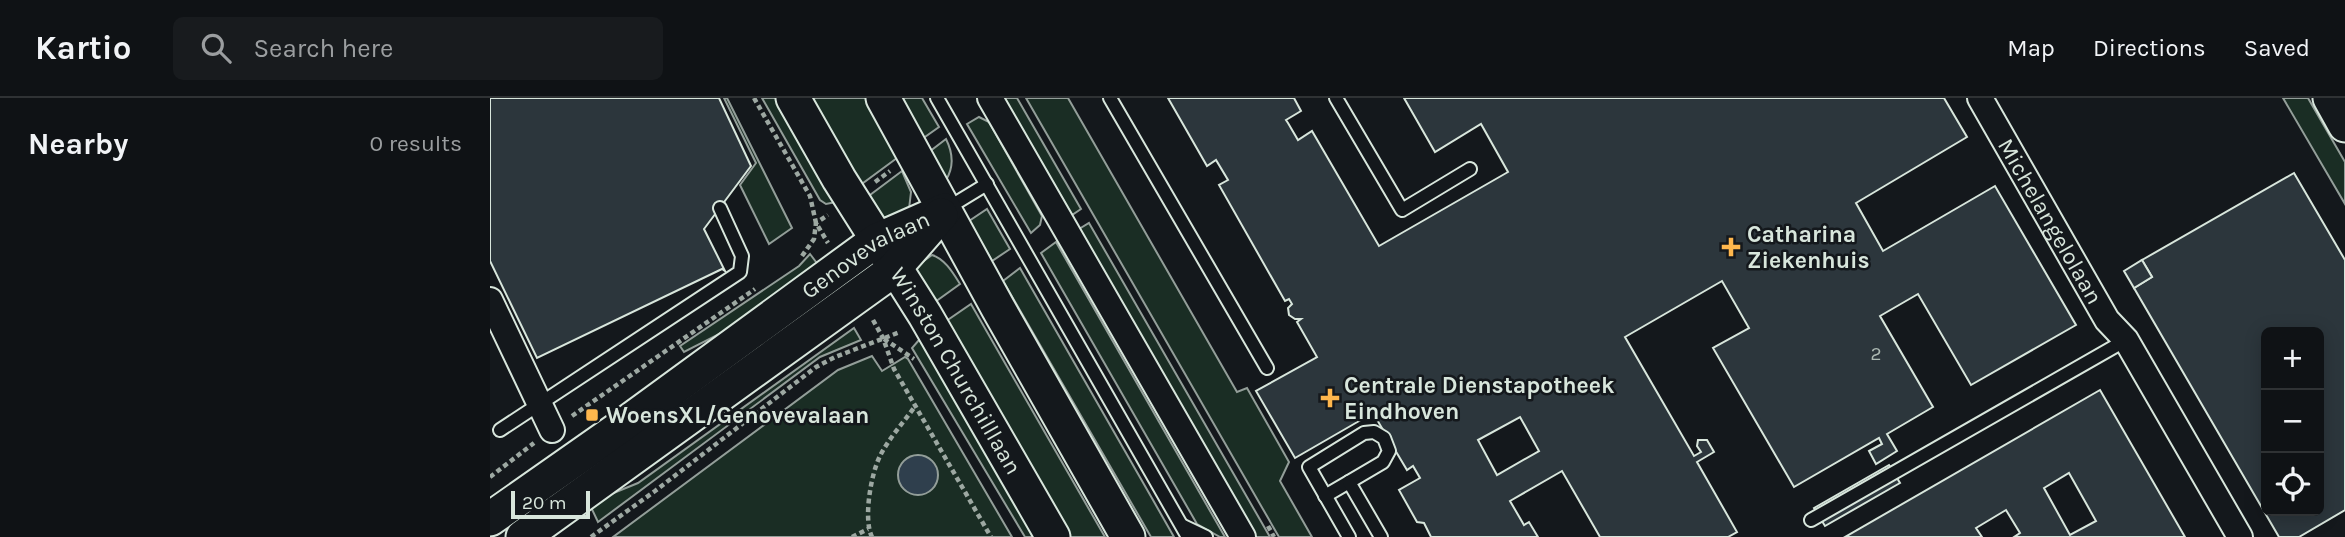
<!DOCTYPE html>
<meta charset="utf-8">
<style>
:root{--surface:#0f1215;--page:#181b1e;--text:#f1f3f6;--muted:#9b9ea0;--line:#2f3234}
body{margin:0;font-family:Karla,sans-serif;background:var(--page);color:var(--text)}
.controls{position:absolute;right:21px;bottom:21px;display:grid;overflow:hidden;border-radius:10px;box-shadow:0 4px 18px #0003}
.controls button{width:63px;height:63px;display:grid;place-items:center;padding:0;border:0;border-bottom:2px solid var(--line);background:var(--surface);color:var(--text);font:35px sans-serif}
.scale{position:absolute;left:21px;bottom:18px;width:79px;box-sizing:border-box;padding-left:7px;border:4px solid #d8e6dc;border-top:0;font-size:19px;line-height:24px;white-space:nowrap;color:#d8e6dc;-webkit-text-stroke:5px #14181c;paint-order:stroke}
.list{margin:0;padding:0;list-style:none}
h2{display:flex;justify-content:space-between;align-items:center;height:91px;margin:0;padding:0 28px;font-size:30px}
h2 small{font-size:23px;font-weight:400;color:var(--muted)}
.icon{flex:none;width:38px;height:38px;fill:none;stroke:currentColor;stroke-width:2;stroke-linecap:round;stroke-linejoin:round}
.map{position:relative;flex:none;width:1855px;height:439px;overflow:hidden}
header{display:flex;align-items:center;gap:42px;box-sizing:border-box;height:98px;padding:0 35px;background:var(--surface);border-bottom:2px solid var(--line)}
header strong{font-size:33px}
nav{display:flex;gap:38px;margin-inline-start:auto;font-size:24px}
.search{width:490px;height:63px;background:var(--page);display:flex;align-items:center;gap:18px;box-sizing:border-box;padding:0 24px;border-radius:10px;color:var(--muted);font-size:26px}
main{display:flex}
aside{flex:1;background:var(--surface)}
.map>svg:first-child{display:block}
.green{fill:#1a2d24;stroke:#939e99;stroke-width:2}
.water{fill:#2f3f4d;stroke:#939e99;stroke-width:2}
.building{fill:#2c363c;stroke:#d8e6dc;stroke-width:2;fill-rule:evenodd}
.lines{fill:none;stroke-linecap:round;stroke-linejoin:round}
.lane-casing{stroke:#d8e6dc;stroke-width:16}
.street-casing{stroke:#d8e6dc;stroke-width:28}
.secondary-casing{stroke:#d8e6dc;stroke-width:37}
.path{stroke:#9da8a2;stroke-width:4.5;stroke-dasharray:5 3.5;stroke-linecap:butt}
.lane{stroke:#14181c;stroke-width:12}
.street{stroke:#14181c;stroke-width:24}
.secondary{stroke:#14181c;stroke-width:33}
.poi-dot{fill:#ffb74d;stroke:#14181c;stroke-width:2.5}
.labels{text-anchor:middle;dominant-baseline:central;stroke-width:5;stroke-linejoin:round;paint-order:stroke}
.number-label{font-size:19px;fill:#adbab4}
.street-label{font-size:23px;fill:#d8e6dc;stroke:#14181c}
.poi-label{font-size:23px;font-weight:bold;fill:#d8e6dc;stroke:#14181c;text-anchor:start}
</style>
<header>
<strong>Kartio</strong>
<div class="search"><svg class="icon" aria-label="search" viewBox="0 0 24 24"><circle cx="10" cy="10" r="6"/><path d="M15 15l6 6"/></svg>Search here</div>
<nav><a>Map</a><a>Directions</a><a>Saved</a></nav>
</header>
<main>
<aside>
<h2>Nearby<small>0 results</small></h2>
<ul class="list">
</ul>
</aside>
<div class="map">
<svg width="1855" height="439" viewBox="0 0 1855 439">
<rect width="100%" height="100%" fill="#14181c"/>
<g class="green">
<path d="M234,0H237L302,130L279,146L250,87L266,65Z"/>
<path d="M272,0H288L346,104L336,106L330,102Z"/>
<path d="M317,0H378L407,60L369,88Z"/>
<path d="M408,0H432L449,29L432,41Z"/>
<path d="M514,0H527L591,111L582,117Z"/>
<path d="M536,0H578L747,294L757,290L799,364L790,383L822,439H789Z"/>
<path d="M1793,0H1818L1855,64V106Z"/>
<path d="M489,19L499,24L552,118L550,127L541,135L477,26Z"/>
<path d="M456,41C463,55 464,69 456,82L439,54Z"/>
<path d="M412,73L421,94L419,111L391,125L376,100Z"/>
<path d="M497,111L520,151L502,163L479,123Z"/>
<path d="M599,125L780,439H765L589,131Z"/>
<path d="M566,144L735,439H730L707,426L551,155Z"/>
<path d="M320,156L329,168L251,225L194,254L190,248L309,168Z"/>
<path d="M442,157C455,161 463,175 470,186L438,209L420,173Z"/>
<path d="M530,170L663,402L684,439H661L513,183Z"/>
<path d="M481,206L615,439H571L449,228Z"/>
<path d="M364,230L371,242L330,259L108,424L99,405L148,385Z"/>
<path d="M429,242L432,243L555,439H535L422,250Z"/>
<path d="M382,258L392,273L415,259L418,261L522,439H123L348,272Z"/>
</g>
<circle class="water" cx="428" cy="377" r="20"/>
<g class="building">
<path d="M0,0H229L261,68L214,131L235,173L232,171L47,260L0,163Z"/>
<path d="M678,0H804L811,13L796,22L798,25L808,42L822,33L889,148L1018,74L991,26L945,54L914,0H1454L1477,39L1366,105L1393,153L1505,88L1586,227L1481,287L1428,196L1390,218L1443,309L1397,336L1407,353L1386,366L1379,353L1392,346L1389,340L1304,389L1223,250L1259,230L1232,183L1135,239L1204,358L1211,354L1207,348L1208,342H1217L1224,354L1207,364L1247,434L1238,439H1110L1072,373L1020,403L1034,427L1039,424L1048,439H941L934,425L927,424L909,392L930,380L923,368L917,372L883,315L805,360L766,293L827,259L807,224L811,221H805L799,217L798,210L802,206L799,201L795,203L729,87L738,82L726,62L717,68ZM1030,319L1049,353L1007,377L988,342Z"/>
<path d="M1804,75L1855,162V412L1809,439H1789L1644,190L1662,179L1652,162ZM1776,234H1829V413H1776Z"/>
<path d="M1652,162L1662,179L1644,190L1634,173Z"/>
<path d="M1610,292L1695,439H1524L1530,435L1516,412L1486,430L1492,439H1355ZM1579,375L1606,423L1580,437L1554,390Z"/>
<path d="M1399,367L1410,385L1335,428L1324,410Z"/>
</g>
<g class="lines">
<defs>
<g id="lane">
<path d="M447,0L698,439"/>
<path d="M620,0L777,270"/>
<path d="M846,0L912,112L980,71"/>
<path d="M456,111L497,86"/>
<path d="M10,332L250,174L252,158L230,110"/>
<path d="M835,398L859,384"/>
<path d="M1321,422L1636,242"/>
<path d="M693,428L716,439"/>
<path d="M859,439L819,369L874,335L884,334L894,340L899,353L893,364L859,384L891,439"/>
</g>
<g id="street">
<path d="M500,0L753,439"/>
<path id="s1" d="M1490,0L1617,222L1636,242L1750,439"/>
<path d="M0,202L62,332"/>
</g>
<g id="secondary">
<path id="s2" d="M303,0L349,81L435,217L563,439"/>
<path d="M393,0L508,210L638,439"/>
<path d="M1840,0L1855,27"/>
<path id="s3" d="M0,421L127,332L387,142L455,112"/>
<path d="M33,439L402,173L451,117"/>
</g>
</defs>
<use href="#lane" class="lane-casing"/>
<use href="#street" class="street-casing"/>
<use href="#secondary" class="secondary-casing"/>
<g class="path">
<path d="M264,0L320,98L326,125L338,145"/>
<path d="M385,84L400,73"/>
<path d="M312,158L324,141L326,125L338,117"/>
<path d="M383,222L393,240L404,271L501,439"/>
<path d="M394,241L424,261"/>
<path d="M82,318L265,191"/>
<path d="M0,379L44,345"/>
<path d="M778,428L784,439"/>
<path d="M101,439L165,393L326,269L345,259L410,234"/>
<path d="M362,439L378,431"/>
<path d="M382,439C373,421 381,376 390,358C399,340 414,324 426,307"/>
</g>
<use href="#lane" class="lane"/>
<use href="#street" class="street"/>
<use href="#secondary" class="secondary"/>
</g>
<g class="poi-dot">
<path d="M1237.5 138.5h7v7h7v7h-7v7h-7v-7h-7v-7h7z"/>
<path d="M836.5 289.5h7v7h7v7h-7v7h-7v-7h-7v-7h7z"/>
<rect x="95" y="310" width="14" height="14" rx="3.5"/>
</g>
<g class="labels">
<g class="number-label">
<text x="1386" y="256">2</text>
</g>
<g class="street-label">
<text stroke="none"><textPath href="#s1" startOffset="142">Michelangelolaan</textPath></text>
<text stroke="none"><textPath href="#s3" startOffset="460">Genovevalaan</textPath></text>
<text stroke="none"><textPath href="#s2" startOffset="318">Winston Churchilllaan</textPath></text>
</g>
<g class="poi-label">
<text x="1257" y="136">Catharina<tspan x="1257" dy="26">Ziekenhuis</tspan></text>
<text x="854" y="287">Centrale Dienstapotheek<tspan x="854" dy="26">Eindhoven</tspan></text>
<text x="116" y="317">WoensXL/Genovevalaan</text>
</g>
</g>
</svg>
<div class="controls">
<button>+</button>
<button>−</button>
<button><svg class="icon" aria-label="locate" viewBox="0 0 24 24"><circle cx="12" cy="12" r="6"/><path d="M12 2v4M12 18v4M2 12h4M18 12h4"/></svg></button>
</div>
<div class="scale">20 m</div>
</div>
</main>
